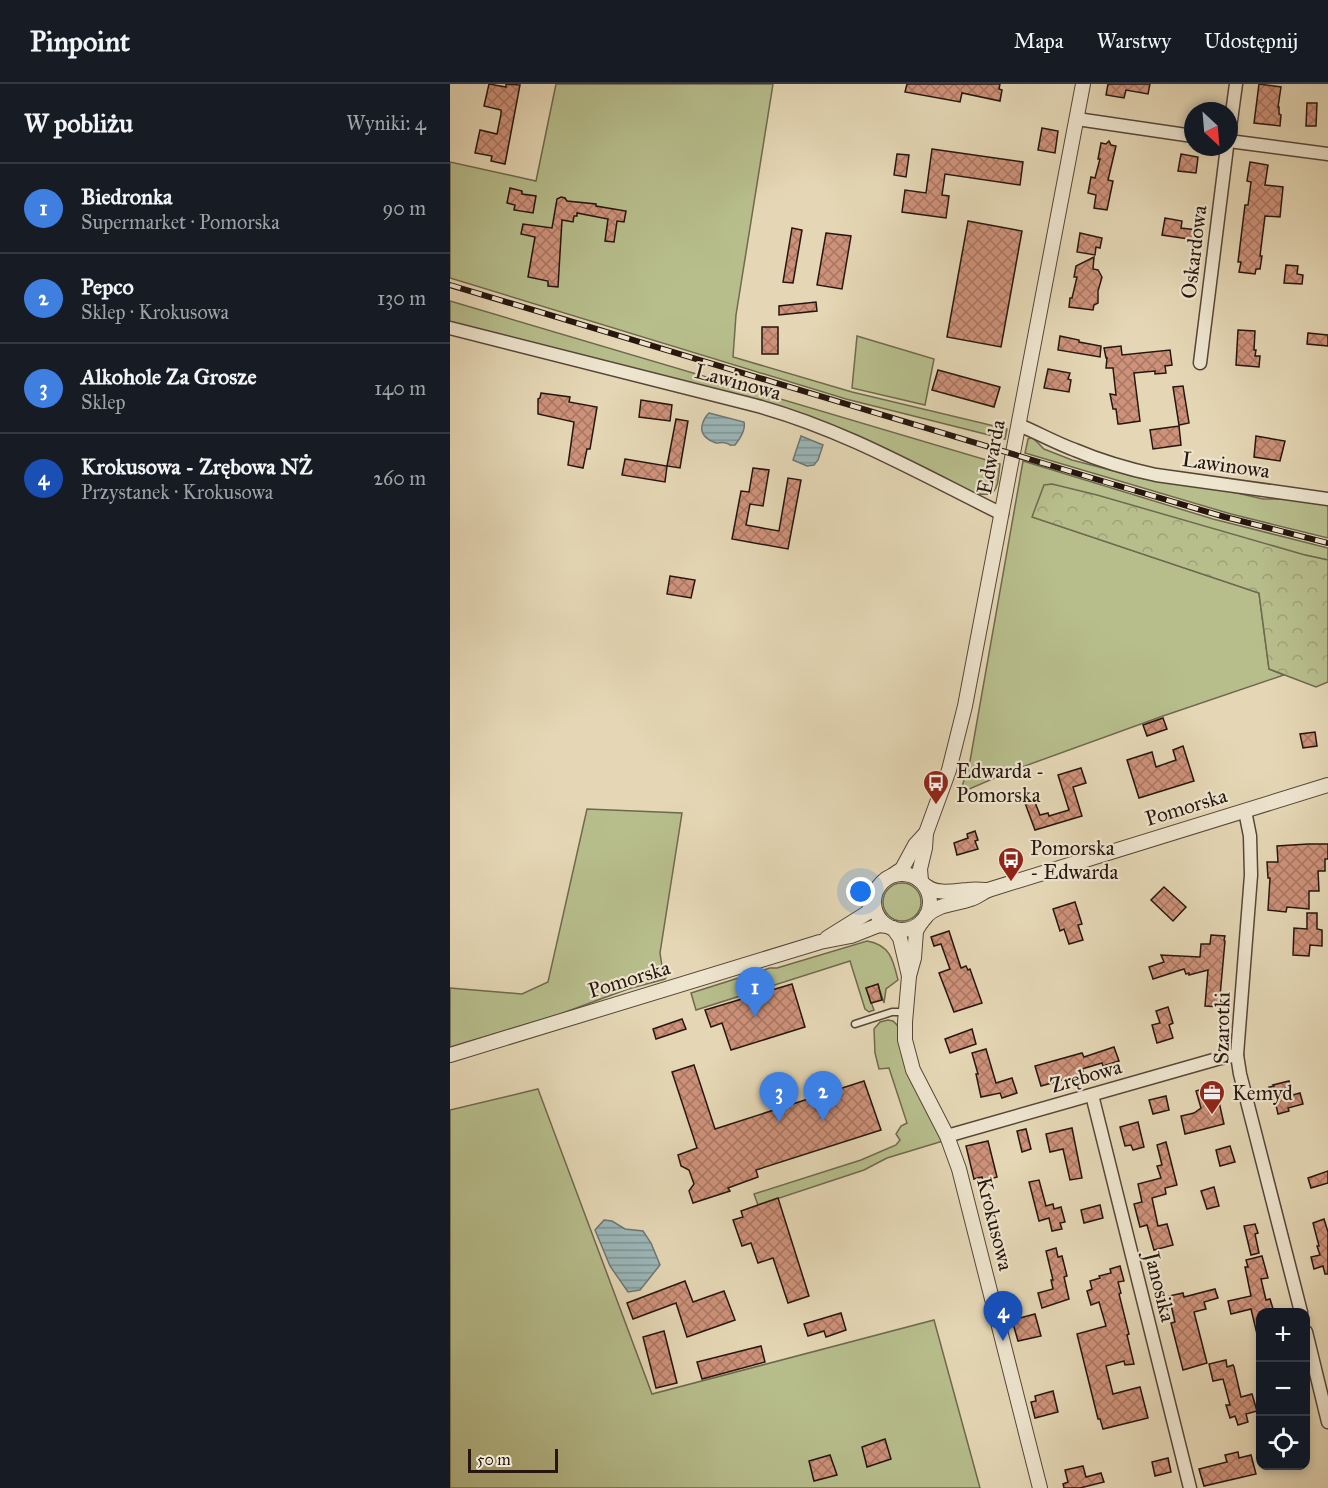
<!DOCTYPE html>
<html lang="pl">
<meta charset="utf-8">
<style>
:root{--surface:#171b24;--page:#20242c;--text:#f1f3f6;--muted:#9ea1a6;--line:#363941;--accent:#2563eb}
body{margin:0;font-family:"IM FELL Great Primer",serif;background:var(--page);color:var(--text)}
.controls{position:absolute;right:18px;bottom:18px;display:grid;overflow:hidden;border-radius:12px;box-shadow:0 3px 9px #0003}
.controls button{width:54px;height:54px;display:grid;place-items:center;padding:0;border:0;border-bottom:2px solid var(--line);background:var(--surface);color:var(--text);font:30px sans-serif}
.compass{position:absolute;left:734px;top:18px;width:54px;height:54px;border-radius:50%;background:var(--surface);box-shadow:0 3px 9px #0003;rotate:154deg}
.scale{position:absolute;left:18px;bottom:15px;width:90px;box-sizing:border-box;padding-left:6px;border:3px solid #26160f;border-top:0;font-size:16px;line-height:21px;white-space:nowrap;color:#26160f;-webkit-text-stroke:4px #eee5cf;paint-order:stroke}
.you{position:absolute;left:411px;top:808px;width:21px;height:21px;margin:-15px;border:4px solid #fff;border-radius:50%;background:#1a73e8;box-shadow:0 0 0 9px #1a73e833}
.badge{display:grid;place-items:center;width:39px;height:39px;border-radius:50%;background:var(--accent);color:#fff;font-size:20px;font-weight:700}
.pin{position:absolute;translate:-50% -50px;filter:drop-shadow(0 2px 3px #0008)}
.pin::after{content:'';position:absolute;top:32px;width:21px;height:18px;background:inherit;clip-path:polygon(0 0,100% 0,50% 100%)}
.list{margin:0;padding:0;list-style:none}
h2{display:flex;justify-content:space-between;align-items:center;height:78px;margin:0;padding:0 24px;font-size:26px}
h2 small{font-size:20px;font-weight:400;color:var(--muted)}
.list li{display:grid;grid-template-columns:39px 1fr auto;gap:18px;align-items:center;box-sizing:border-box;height:90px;padding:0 24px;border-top:2px solid var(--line)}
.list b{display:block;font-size:22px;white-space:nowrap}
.list p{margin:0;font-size:20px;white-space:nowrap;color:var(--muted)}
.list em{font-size:20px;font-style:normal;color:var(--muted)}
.icon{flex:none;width:33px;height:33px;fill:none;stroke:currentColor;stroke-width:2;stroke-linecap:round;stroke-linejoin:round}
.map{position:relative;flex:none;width:878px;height:1404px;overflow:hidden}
header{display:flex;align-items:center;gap:36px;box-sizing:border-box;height:84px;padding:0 30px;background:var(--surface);border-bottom:2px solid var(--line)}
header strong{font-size:28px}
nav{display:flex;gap:33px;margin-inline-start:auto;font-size:21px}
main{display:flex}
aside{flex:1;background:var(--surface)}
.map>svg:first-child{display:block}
.green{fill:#b7be8c;stroke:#6e6a4e;stroke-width:1.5}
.forest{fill:url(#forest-crowns);stroke:#6e6a4e;stroke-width:1.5}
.water{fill:url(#water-rules);stroke:#6c7775;stroke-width:1.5}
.building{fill:url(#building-cross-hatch);stroke:#26160f;stroke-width:1.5}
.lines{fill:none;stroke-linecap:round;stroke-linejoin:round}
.service-casing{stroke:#564638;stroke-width:9}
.minor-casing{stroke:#564638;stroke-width:15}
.tertiary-casing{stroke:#564638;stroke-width:16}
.service{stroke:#eee5cf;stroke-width:6}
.minor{stroke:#eee5cf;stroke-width:12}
.tertiary{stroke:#eee5cf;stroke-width:14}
.rail-casing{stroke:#26160f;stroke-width:6}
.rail{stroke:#eee5cf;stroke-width:4;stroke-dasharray:11;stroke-linecap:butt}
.labels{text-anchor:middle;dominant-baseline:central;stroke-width:4.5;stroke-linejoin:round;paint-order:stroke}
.street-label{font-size:21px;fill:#26160f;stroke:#eee5cf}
.poi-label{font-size:21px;fill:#26160f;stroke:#eee5cf;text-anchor:start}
</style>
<header>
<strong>Pinpoint</strong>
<nav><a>Mapa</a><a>Warstwy</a><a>Udostępnij</a></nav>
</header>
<main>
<aside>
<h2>W pobliżu<small>Wyniki: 4</small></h2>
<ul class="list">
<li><span class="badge" style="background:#3f7fe0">1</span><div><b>Biedronka</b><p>Supermarket · Pomorska</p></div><em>90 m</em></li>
<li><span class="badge" style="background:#3f7fe0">2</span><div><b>Pepco</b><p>Sklep · Krokusowa</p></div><em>130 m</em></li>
<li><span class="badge" style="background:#3f7fe0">3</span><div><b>Alkohole Za Grosze</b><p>Sklep</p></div><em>140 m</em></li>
<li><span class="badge" style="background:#1a4fb4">4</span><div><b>Krokusowa - Zrębowa NŻ</b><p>Przystanek · Krokusowa</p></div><em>260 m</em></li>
</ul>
</aside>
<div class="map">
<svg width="878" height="1404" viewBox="0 0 878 1404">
<defs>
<pattern id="forest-crowns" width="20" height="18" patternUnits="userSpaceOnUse" patternTransform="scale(1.5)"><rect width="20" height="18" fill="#b7be8c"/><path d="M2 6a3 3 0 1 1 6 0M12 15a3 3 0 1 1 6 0" fill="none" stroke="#9da378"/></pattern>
<pattern id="water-rules" width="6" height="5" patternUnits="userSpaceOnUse" patternTransform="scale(1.5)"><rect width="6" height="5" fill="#9bb7b9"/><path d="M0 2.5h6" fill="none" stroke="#7e9495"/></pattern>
<pattern id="building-cross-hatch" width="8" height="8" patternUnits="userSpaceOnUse" patternTransform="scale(1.5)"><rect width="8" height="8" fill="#ce927a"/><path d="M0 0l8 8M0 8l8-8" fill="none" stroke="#a77662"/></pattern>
</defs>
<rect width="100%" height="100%" fill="#e5d7b5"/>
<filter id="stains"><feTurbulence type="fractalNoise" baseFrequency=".00333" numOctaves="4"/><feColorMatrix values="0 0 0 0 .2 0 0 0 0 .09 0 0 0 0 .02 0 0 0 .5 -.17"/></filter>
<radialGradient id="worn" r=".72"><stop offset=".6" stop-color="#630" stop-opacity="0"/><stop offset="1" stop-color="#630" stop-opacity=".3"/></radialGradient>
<g class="green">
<path d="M106,0H323L286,231L283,273L402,308L557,345L555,355L396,315L0,194V78L86,97Z"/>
<path d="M0,217L550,380C547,404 549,416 520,408L405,351L355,331L319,320L0,238Z"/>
<path d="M407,252L484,275L475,321L402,304Z"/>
<path d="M580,354H583L594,365L622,376L695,395L778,407L813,415H848L878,420V454L781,430L575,369L578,355Z"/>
<path d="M573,377L763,435L878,464V476L855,471L583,433L809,509L819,585L834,591L713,632L561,687L510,709L520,677Z"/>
<path d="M137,725L232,729L210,869L212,882L219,888L215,895L178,905L110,930L0,963V904L72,910L98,898Z"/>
<circle cx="452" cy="818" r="19"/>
<path d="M417,857C440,861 443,875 448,896L436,905L434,919L428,901L416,904L424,926L419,928L415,925L400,877L246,926L241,909L320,884H327Z"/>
<path d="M438,936L443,937L447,941L493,1057L437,1074L414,1086L308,1121L304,1110L411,1076L446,1061L450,1056L446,1050L451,1042L457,1039L439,984L429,985L425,969L424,945L430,938Z"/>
<path d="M88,1005L202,1310L484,1236L530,1404H0V1026Z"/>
</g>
<path class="forest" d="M602,400L647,411L855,471L878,476V598L866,603L819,585L809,509L582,433L594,401Z"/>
<g class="water">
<path d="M259,329L294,338C296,345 290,355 285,361C276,361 284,362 276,359C273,358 269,359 266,359C259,357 250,351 252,342C253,336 255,333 259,329Z"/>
<path d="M351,352L373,361L368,376L364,381L357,382L343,376Z"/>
<path d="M154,1136L162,1137L175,1145L193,1147L201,1159L210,1181L190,1206L178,1208L160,1182L145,1146Z"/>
</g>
<g class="building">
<path d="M39,0L56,3V0L70,1L55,80L41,77L42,72L25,69L30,46L47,50L51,30V26L34,22Z"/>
<path d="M457,0H550L549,5L552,6L550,17L512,9L510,18L455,8Z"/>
<path d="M658,0H700L698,10L676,6L674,14L656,11Z"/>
<path d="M809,0L831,3L828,23H829V30L831,31L830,42L804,39Z"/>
<path d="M857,19H867L866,42H856Z"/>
<path d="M592,44L608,47L605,69L588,66Z"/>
<path d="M659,57L661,61L666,62L658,96L663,97L657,126L644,124L646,111L638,109L641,93L645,94L650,75H648L651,59L656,60Z"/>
<path d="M482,65L573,78L570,101L495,90L492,111L499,112L496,134L452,128L455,106L476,109Z"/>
<path d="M447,70L459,71L456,93L444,91Z"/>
<path d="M731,70L748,73L746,89L728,87Z"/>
<path d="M800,78L818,81L815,101L833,103L830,133L815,132L810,172H812L810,185H806L805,190L789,188L791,178H788L795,121H798L801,98L797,97Z"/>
<path d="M60,104L72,107V110L86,112L83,129L64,126L65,121L57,119Z"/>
<path d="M111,113L115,114L117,117L146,120V122L176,127L174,138L167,137L164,158L155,157L158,135L127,129V132H124L123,138L112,136L108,203L98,202V197L78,193L85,153L71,150L73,140L102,144L107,115Z"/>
<path d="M715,134L732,137L731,144L747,146L745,156L712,151Z"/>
<path d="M518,137L572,147L551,263L497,253Z"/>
<path d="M342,144L352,146L343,199L333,198Z"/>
<path d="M376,149L401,152L392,205L367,201Z"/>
<path d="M630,149L652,154L650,164L646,163L645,171L627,168Z"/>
<path d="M644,173L643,185L648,186L652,193L648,207V219L644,221L643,226L619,223L620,214H622L627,193H624L626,182Z"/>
<path d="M836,181L848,182L847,190L853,191L852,200L834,199Z"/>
<path d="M366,218L367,227L329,231V222Z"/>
<rect x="312" y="243" width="16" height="27"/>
<path d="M788,246L805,247L804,266H806L805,272H810L809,283L786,281Z"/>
<path d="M858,249L878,251V262L857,260Z"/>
<path d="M610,252L629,256V258L651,262L650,273L608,266Z"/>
<path d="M671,262L672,271L720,266L722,281L715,282L716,289L705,290V287L684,289L690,337L670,340H668L666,325H663L660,310L666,311L663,284H656L657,274H656L654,264Z"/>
<path d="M598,285L620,289L618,295L621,296L619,308L594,304Z"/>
<path d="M488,286L550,303L544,323L482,306Z"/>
<path d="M733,302L739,339L729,341L723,303Z"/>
<path d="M91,309L120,313L119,318L147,323L140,365H137L133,384L118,381L124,338L88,330V315L90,314Z"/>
<path d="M191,316L222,321L220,337L189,333Z"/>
<path d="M226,335L238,337L230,384L217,382Z"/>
<path d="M729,342L731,361L703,365L700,346Z"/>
<path d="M806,352L835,357L830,377L804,373Z"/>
<path d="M175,375L217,382L215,398L172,391Z"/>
<path d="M303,384L319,386L313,422L300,420L296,441L329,447L338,394L351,396L338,465L282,455L291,407L299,408Z"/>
<path d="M220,492L245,496L241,514L217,510Z"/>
<path d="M713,634L717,645L697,652L693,641Z"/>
<path d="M865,648L867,662L853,664L850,650Z"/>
<path d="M733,662L744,697L689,714L677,676L702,668L706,683L726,676L723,666Z"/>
<path d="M631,684L636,699L623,703L632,732L585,746L575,719L584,716L590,731L598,729L599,732L619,726L608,691Z"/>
<path d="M525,747L528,756L525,757L528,765L507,771L504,759L518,754L517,750Z"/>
<path d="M858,760H878V775H875V787H868L869,807H859V825L837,823L836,828L818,826L820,794H818L817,778H828L827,762Z"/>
<path d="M714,803L736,823L723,837L701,816Z"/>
<path d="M625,818L632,840L628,841L633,856L619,860L614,845L610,847L603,825Z"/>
<path d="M857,829H867V845L872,846V862L860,861L859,872L843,871L844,844L857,845Z"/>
<path d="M499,847L511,884L516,882L518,886L520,885L532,919L504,928L489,889L500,885L491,860L484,862L481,853Z"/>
<path d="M761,851L775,852L774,856L775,857L769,923L755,922L758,886L739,891V889L736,890L734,885L703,895L699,883L714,878L711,871L750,873L751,860H760Z"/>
<path d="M342,900L355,943L281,966L272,939L261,943L255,926Z"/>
<path d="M428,900L432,916L421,919L416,904Z"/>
<path d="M718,923L723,939L719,941L723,954L707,959L702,941L710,939L706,927Z"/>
<path d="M232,935L236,945L206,955L203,945Z"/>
<path d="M522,945L526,960L500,969L495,955Z"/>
<path d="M664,963L669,977L653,982L652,979L632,985L634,990L591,1002L585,982L632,969L634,973Z"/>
<path d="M536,965L546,999L562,994L567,1009L552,1014L550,1009L531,1013L526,990H528L522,969Z"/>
<path d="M244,981L265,1045L414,997L431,1046L306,1086L308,1093L278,1104L280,1107L243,1119L239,1107L244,1100L239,1086L231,1082L228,1071L247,1064L222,988Z"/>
<path d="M839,997L843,1011L850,1009L853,1020L838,1024L839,1027L828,1030L826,1021L824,1022L819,1003L824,1002L823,1001Z"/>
<path d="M763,1002L768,1019L769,1018L774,1040L735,1050L731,1032L744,1029L751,1024L746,1007Z"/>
<path d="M716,1012L719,1026L703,1030L699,1016Z"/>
<path d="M688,1038L694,1063L683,1066L681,1061L675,1062L670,1043Z"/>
<path d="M622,1044L632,1094L620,1096L613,1065L600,1068L596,1050Z"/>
<path d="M576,1045L581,1065L572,1068L567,1047Z"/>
<path d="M538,1057L547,1093L533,1097L532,1093L524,1095L516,1062Z"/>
<path d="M716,1058L727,1101L715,1104L716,1110L702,1114L708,1142L717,1140L723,1161L704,1166L697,1141L690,1143L684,1120L692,1118L688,1100L711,1094L707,1082L712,1081L707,1061Z"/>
<path d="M780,1062L785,1078L770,1082L766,1066Z"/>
<path d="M878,1087V1099L861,1104L858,1094Z"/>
<path d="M589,1096L596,1122L603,1120L604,1125L611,1123L615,1138L610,1139L612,1145L602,1147L599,1134L589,1137L579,1098Z"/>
<path d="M764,1103L769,1122L757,1125L751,1107Z"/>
<path d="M328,1114L359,1212L338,1219L323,1174L308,1179L301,1159L292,1162L283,1136L293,1133L291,1127Z"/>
<path d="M650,1121L653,1134L634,1139L631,1126Z"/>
<path d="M874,1135L878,1148V1190H875L873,1182L864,1185L861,1173L870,1171L867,1162H869L863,1139Z"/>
<path d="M805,1140L808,1149L805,1150L809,1169L801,1171L794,1142Z"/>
<path d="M606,1164L608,1173L612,1172L617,1192L614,1193L619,1215L592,1224L588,1209L603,1205L601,1196H603L596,1167Z"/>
<path d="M812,1172L818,1194L811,1195L816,1216L820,1215L824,1228H810V1250H807L801,1225L781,1230L778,1217L801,1212L795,1183H798L796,1176Z"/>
<path d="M670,1182L674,1197L668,1198L671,1209L669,1210L679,1250L677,1251L684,1280L675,1281L674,1277L656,1282L663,1310L690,1303L698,1334L653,1345L650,1335H648L627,1250L656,1242L649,1218L641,1221L637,1207L642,1205L640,1197L650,1194L649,1192L661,1189L660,1185Z"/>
<path d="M235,1197L243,1218L274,1207L285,1236L237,1253L226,1219L183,1235L177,1219Z"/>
<path d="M765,1205L768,1214L754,1218L756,1225L744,1228L757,1279L733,1286L721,1239L725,1238L719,1212L733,1209L734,1213Z"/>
<path d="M391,1229L396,1246L376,1253L374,1247L358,1252L354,1240Z"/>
<path d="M585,1230L591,1252L568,1257L562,1236Z"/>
<path d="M214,1247L227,1299L206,1304L193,1253Z"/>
<path d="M311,1262L315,1278L252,1295L247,1278Z"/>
<path d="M776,1276L777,1283L783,1281L784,1283L791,1313L802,1310L807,1327L796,1330L798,1338L788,1341L785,1332L780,1334L776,1321H780L773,1295L763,1297L759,1280Z"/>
<path d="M603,1307L608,1328L585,1334L581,1318L586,1317L585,1312Z"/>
<path d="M435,1355L441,1375L417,1383L412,1363Z"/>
<path d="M788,1368L789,1374L801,1371L806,1390L754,1402L749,1385L777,1378L775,1371Z"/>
<path d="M380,1371L387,1391L364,1397L359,1377Z"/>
<path d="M718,1374L721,1388L705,1392L702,1378Z"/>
<path d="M633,1382L636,1393L651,1389L654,1398L630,1404H614L613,1400L618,1398L615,1386Z"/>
</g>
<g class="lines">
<defs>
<path id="service" d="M405,940L442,928H455"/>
<g id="minor">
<path d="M627,35L743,52"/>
<path d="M779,51L786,0"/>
<path d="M779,57L878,70"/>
<path d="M0,244L304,321C391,344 471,390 552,430"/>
<path d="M750,279L777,63"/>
<path d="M569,341C588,349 606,359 625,366C651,377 678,385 706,391L878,415"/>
<path d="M795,727L800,752L801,791L787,971L790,990L851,1228"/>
<path d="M642,1011L740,1404"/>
<path d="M497,1052L767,975L787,971"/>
<path d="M856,1248L878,1338"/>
</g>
<g id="tertiary">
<circle cx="452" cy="818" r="28"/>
<path d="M443,791L452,785L465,761L476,749"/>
<path d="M471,797L470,785L475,764L476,749L499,686L515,622L633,0"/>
<path d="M476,802C488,811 503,807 518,806C525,805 531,806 538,806"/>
<path d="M476,832C490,819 504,821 521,815C527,813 532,809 538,806L878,701"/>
<path d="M472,837L466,847L464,874L459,892L455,938V956L463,986L497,1052L509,1085L590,1404"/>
<path d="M443,844L450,854L459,892"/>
<path d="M377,854L417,829L421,823L424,815"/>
<path d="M0,971L370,858L401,852L429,841L437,842"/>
</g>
</defs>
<use href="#service" class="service-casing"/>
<use href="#minor" class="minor-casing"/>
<use href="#tertiary" class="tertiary-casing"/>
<use href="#service" class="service"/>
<use href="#minor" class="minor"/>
<use href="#tertiary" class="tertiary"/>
<defs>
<path id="rail" d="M0,201L659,399L775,433L878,459"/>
</defs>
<use href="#rail" class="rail-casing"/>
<use href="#rail" class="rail"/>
</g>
<defs>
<symbol id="bus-pin" viewBox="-11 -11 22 30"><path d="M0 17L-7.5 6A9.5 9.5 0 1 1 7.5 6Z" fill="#8f2418" stroke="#eee5cf"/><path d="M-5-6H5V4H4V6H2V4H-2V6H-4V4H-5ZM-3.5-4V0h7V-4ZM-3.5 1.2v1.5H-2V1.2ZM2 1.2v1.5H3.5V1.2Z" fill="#fff"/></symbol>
<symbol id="office-pin" viewBox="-11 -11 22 30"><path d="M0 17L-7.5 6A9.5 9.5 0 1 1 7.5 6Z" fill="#8f2418" stroke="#eee5cf"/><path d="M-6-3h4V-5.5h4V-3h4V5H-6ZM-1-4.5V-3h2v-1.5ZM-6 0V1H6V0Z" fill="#fff"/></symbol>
</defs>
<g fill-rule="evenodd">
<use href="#bus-pin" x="471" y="684" width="30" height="40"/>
<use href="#bus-pin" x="546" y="761" width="30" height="40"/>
<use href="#office-pin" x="747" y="994" width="30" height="40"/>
</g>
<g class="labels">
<g class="street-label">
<text transform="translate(744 168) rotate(-83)">Oskardowa</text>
<text transform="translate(288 298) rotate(15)">Lawinowa</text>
<text transform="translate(541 373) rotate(-79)">Edwarda</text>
<text transform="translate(776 381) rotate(8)">Lawinowa</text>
<text transform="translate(736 723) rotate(-17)">Pomorska</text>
<text transform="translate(179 895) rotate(-17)">Pomorska</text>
<text transform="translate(772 944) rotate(-89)">Szarotki</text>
<text transform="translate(636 992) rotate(-16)">Zrębowa</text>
<text transform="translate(545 1140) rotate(76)">Krokusowa</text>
<text transform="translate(710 1203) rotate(76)">Janosika</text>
</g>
<g class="poi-label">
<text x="506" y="687">Edwarda -<tspan x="506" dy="24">Pomorska</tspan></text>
<text x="580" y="764">Pomorska<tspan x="580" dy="24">- Edwarda</tspan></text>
<text x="782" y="1009">Kemyd</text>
</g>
</g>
<rect width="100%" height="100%" filter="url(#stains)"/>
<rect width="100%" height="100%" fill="url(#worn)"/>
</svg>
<div class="controls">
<button>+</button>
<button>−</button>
<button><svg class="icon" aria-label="locate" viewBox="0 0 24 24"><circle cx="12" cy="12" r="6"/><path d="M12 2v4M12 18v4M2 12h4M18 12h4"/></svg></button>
</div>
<svg class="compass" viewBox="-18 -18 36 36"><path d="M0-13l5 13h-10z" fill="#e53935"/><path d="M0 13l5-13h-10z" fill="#9ea1a6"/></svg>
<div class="scale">50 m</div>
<div class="you"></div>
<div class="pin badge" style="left:305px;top:933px;background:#3f7fe0">1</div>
<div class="pin badge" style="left:373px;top:1037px;background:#3f7fe0">2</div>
<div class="pin badge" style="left:329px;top:1038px;background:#3f7fe0">3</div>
<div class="pin badge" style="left:553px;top:1257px;background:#1a4fb4">4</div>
</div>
</main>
